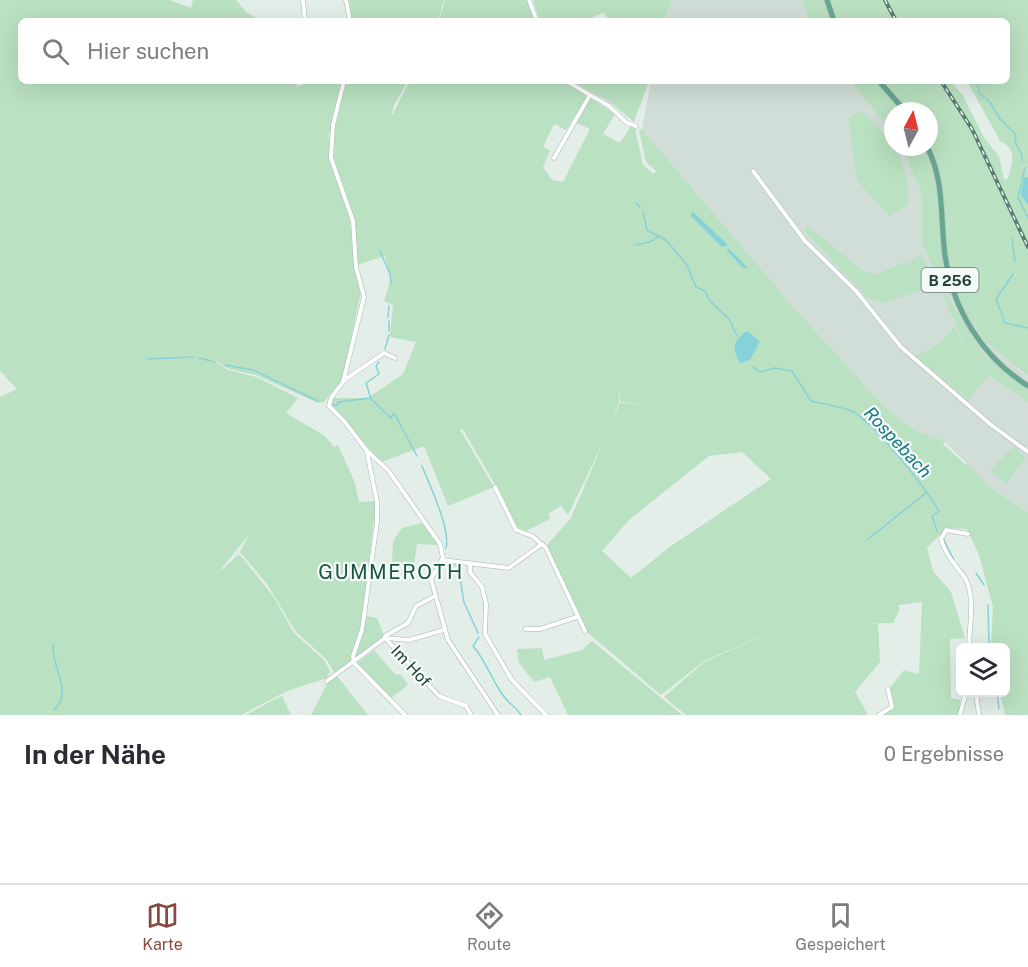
<!DOCTYPE html>
<html lang="de">
<meta charset="utf-8">
<style>
:root{--surface:#fff;--page:#f7f7f7;--text:#2b2b33;--muted:#7c7c81;--line:#e1e1e2;--accent:#8a4940}
body{margin:0;font-family:"Public Sans",sans-serif;background:var(--page);color:var(--text)}
.controls{position:absolute;right:18px;bottom:18px;display:grid;overflow:hidden;border-radius:9px;box-shadow:0 6px 24px #0002}
.controls button{width:54px;height:54px;display:grid;place-items:center;padding:0;border:0;border-bottom:2px solid var(--line);background:var(--surface);color:var(--text);font:30px sans-serif}
.compass{position:absolute;left:884px;top:102px;width:54px;height:54px;border-radius:50%;background:var(--surface);box-shadow:0 6px 24px #0002;rotate:7deg}
.list{margin:0;padding:0;list-style:none}
h2{display:flex;justify-content:space-between;align-items:center;height:78px;margin:0;padding:0 24px;font-size:26px}
h2 small{font-size:20px;font-weight:400;color:var(--muted)}
.icon{flex:none;width:33px;height:33px;fill:none;stroke:currentColor;stroke-width:2;stroke-linecap:round;stroke-linejoin:round}
.map{position:relative;flex:none;width:1028px;height:715px;overflow:hidden}
.search{position:absolute;background:var(--surface);box-shadow:0 6px 24px #0002;left:18px;right:18px;top:18px;height:66px;display:flex;align-items:center;gap:15px;box-sizing:border-box;padding:0 21px;border-radius:9px;color:var(--muted);font-size:22px}
.sheet{height:168px;background:var(--surface)}
nav{display:flex;justify-content:space-around;align-items:center;box-sizing:border-box;height:84px;border-top:2px solid var(--line);background:var(--surface);font-size:16px;color:var(--muted)}
nav a{display:grid;justify-items:center;gap:3px}
nav .on{color:var(--accent)}
.map>svg:first-child{display:block}
.built{fill:#d1ded7}
.green{fill:#bae1c1;fill-rule:evenodd}
.water{fill:#86d2d8}
.lines{fill:none;stroke-linecap:round;stroke-linejoin:round}
.stream{stroke:#86d2d8;stroke-width:1.5}
.minor-casing{stroke:#a5b7af;stroke-width:5}
.major-casing{stroke:#c1cac7;stroke-width:7}
.minor{stroke:#fff;stroke-width:4}
.major{stroke:#64a891;stroke-width:5}
.rail-casing{stroke:#5b7d71;stroke-width:4}
.rail{stroke:#f4faf7;stroke-width:1.5;stroke-dasharray:4.5;stroke-linecap:butt}
.labels{text-anchor:middle;dominant-baseline:central;stroke-width:4.5;stroke-linejoin:round;paint-order:stroke}
.shield{fill:#f4faf7;stroke:#607870;stroke-width:1.5}
.shield-label{font-size:15px;font-weight:bold;fill:#214136}
.street-label{font-size:16px;fill:#214136;stroke:#f4faf7}
.water-label{font-size:18px;font-style:italic;fill:#157a83;stroke:#f4faf7}
.quarter-label{font-size:20px;letter-spacing:1.5px;fill:#1b5642;stroke:#f4faf7}
</style>
<div class="map">
<svg width="1028" height="715" viewBox="0 0 1028 715">
<rect width="100%" height="100%" fill="#e3eee8"/>
<g class="built">
<path d="M672,0H802L810,21H664Z"/>
<path d="M651,81H850L893,134V147H902L922,195V243L1018,369L1028,376V512L990,487L945,442L913,429L885,407L797,311L642,129Z"/>
</g>
<g class="green">
<path d="M0,0H170L191,8L193,0H236L246,12L262,21H21V81H297V87L312,81H342L329,135V160L349,210L354,263L361,292L342,380L324,402L318,403L256,375L229,369L208,357L228,370L256,377L298,398L286,413L325,436L334,447L338,445L355,483L359,502L376,501L361,630L351,656L352,663L335,674L326,659L296,632L267,584L240,552L249,534L218,573L238,555L241,556L273,596L294,633L324,660L330,671L327,678L287,691L241,715H0V397L17,389L0,371Z"/>
<path d="M349,0H444L438,21H352Z"/>
<path d="M445,0H528L536,21H439Z"/>
<path d="M533,0H672L664,21H610L604,13L581,21H540Z"/>
<path d="M802,0H1028V376L986,342L962,307L938,279L922,243V195L902,147H929V111H893V134L850,81H950L962,94L985,139L999,156L1004,180L1008,179C1012,162 1018,149 1000,141L967,81H1007V21H810Z"/>
<path d="M346,81H408L394,105L391,117L410,81H562L587,96L566,130L554,124L543,147L550,151L543,167L552,180L563,182L590,129L574,122L590,98L615,114L603,134L620,143L631,126L635,128L643,165L654,174L656,171L646,162L639,130L642,129L797,311L885,407L913,429L945,442L943,444L966,465L968,464L990,487L1028,512V715H1005L1000,693L1006,692V648L991,647L993,607L979,555L967,529L947,528L927,548L933,571L951,592L965,638L950,639L951,698L960,700L959,715H880L892,707L889,689L904,670L919,674L922,602L898,605L900,609L893,623L815,624L878,623L880,662L855,692L868,715H686L664,697L704,662L785,626L704,661L661,695L586,631L547,545L571,518L620,403L645,404L620,402V386L619,403L608,432L568,515L561,506L548,514L550,519L526,531L515,526L496,486L462,428L460,430L494,487L448,506L424,446L382,462C364,446 352,424 333,409V398H368L403,374L416,342L390,337L393,305L384,301L391,279L385,256L357,265L354,221L333,156L336,116ZM742,452L771,479L671,546L631,578L602,551L630,519L709,456Z"/>
<path d="M571,81H649L634,122L610,102Z"/>
<path d="M862,110C893,143 909,158 908,205L889,216L857,180L848,118Z"/>
<path d="M808,226L861,270L875,275L922,255L934,280L929,287L885,303L869,299L804,231Z"/>
<path d="M944,292L985,356L1028,391V402L989,375L968,353L946,302Z"/>
<path d="M954,326L968,355L988,376L968,400L916,356L942,342Z"/>
<path d="M1013,447L1026,457L1006,484L990,470Z"/>
<path d="M422,523L438,545L417,544L414,564L392,563L393,541L402,528Z"/>
<path d="M366,616L377,618L384,636L355,658Z"/>
<path d="M592,641L682,715H568L550,677L534,682L519,663L517,649L542,648L544,660L582,650Z"/>
<path d="M374,650L395,674L401,675L408,685L391,698L357,663Z"/>
<path d="M337,676L368,715H311L328,682Z"/>
<path d="M282,696L291,715H246L277,698Z"/>
</g>
<g class="water">
<path d="M1028,177V205L1021,195L1024,178Z"/>
<path d="M692,211L727,244L726,246L722,247L691,216Z"/>
<path d="M728,248L748,268H743L727,251Z"/>
<path d="M747,331L760,341L750,360L740,363C731,348 733,340 747,331Z"/>
</g>
<g class="lines">
<g class="stream">
<path d="M977,81L979,93L989,101L1000,119L1016,135L1015,142L1022,155V161"/>
<path d="M1025,168L1018,198L1028,218"/>
<path d="M636,203L640,207"/>
<path d="M643,212L647,230L666,240L687,265L696,287L705,291L710,301L729,319L737,336"/>
<path d="M1012,239L1015,262"/>
<path d="M636,245L650,242L659,236"/>
<path d="M380,251L390,274L391,284"/>
<path d="M1013,274L996,299L1005,323L1028,328"/>
<path d="M388,317L389,306"/>
<path d="M389,321V331"/>
<path d="M385,349L389,335"/>
<path d="M199,358L215,362"/>
<path d="M148,359L193,357"/>
<path d="M379,362L376,366L379,374L366,383L371,399L391,418L394,413L417,456"/>
<path d="M225,365L253,370L318,401"/>
<path d="M753,367L760,372L774,368L792,371L811,401C824,404 839,406 851,411C872,419 926,489 939,511L932,516L937,531"/>
<path d="M332,404L336,406L339,402L370,398"/>
<path d="M422,466C429,484 451,529 446,548"/>
<path d="M943,538L954,560"/>
<path d="M868,539L926,493"/>
<path d="M455,565L458,566L464,602L478,633"/>
<path d="M976,573L984,585"/>
<path d="M988,605L989,648"/>
<path d="M479,637L473,646C486,661 491,678 502,694C507,702 516,707 521,715"/>
<path d="M53,644C51,669 74,691 54,710"/>
<path d="M997,692L999,709"/>
</g>
<defs>
<g id="minor">
<path d="M303,0L305,21"/>
<path d="M346,0L350,21"/>
<path d="M529,0L537,21"/>
<path d="M344,81L333,125L331,158L353,221L356,267L364,297L343,382L331,398L329,406L344,421L367,451L388,470L440,544L443,558L431,579L448,640L498,715"/>
<path d="M566,81L609,106L627,123L636,126"/>
<path d="M554,158L590,95"/>
<path d="M753,171L805,241L856,291L901,347L990,424L1028,452"/>
<path d="M343,381L384,353L395,358"/>
<path d="M367,452L377,502V522L362,630L353,656L354,663L405,715"/>
<path d="M495,487L516,530L532,536L546,548L585,631"/>
<path d="M968,534L946,530L941,539C945,555 956,565 965,578C976,597 969,627 969,648"/>
<path d="M442,560L509,568L542,544"/>
<path d="M470,565V572L482,587L486,604L485,634L512,680L546,715"/>
<path d="M435,596L416,606L408,623L385,636V638L439,696L466,706L471,715"/>
<path d="M525,629H540L577,617"/>
<path d="M327,681L385,638L409,640L444,630"/>
<path d="M976,692L979,715"/>
<path d="M879,715L892,707L888,689"/>
<path d="M960,715L966,692"/>
</g>
<g id="major">
<path d="M827,0L834,21"/>
<path d="M879,81L905,111"/>
<path d="M927,147C945,181 940,218 945,255C952,308 982,357 1028,386"/>
</g>
</defs>
<use href="#minor" class="minor-casing"/>
<use href="#major" class="major-casing"/>
<use href="#minor" class="minor"/>
<use href="#major" class="major"/>
<defs>
<g id="rail">
<path d="M885,0L896,21"/>
<path d="M941,81L972,129L1028,247"/>
</g>
</defs>
<use href="#rail" class="rail-casing"/>
<use href="#rail" class="rail"/>
</g>
<g class="labels">
<rect class="shield" x="921.5" y="268" width="57" height="24" rx="4.5"/>
<g class="shield-label">
<text x="950" y="280">B 256</text>
</g>
<g class="street-label">
<text transform="translate(411 666) rotate(47)">Im Hof</text>
</g>
<g class="water-label">
<text transform="translate(898 442) rotate(47)">Rospebach</text>
</g>
<g class="quarter-label">
<text x="391" y="572">GUMMEROTH</text>
</g>
</g>
</svg>
<div class="controls">
<button><svg class="icon" aria-label="layers" viewBox="0 0 24 24"><path d="M12 4l9 5-9 5-9-5zM3 14l9 5 9-5"/></svg></button>
</div>
<svg class="compass" viewBox="-18 -18 36 36"><path d="M0-13l5 13h-10z" fill="#e53935"/><path d="M0 13l5-13h-10z" fill="#7c7c81"/></svg>
<div class="search"><svg class="icon" aria-label="search" viewBox="0 0 24 24"><circle cx="10" cy="10" r="6"/><path d="M15 15l6 6"/></svg>Hier suchen</div>
</div>
<section class="sheet">
<h2>In der Nähe<small>0 Ergebnisse</small></h2>
<ul class="list">
</ul>
</section>
<nav>
<a class="on"><svg class="icon" aria-label="map" viewBox="0 0 24 24"><path d="M3 6l6-2 6 2 6-2v14l-6 2-6-2-6 2zM9 4v14M15 6v14"/></svg>Karte</a>
<a><svg class="icon" aria-label="directions" viewBox="0 0 24 24"><path d="M12 3l9 9-9 9-9-9zM9 14v-3h6M13 9l2 2-2 2"/></svg>Route</a>
<a><svg class="icon" aria-label="saved" viewBox="0 0 24 24"><path d="M7 4h10v16l-5-4-5 4z"/></svg>Gespeichert</a>
</nav>
